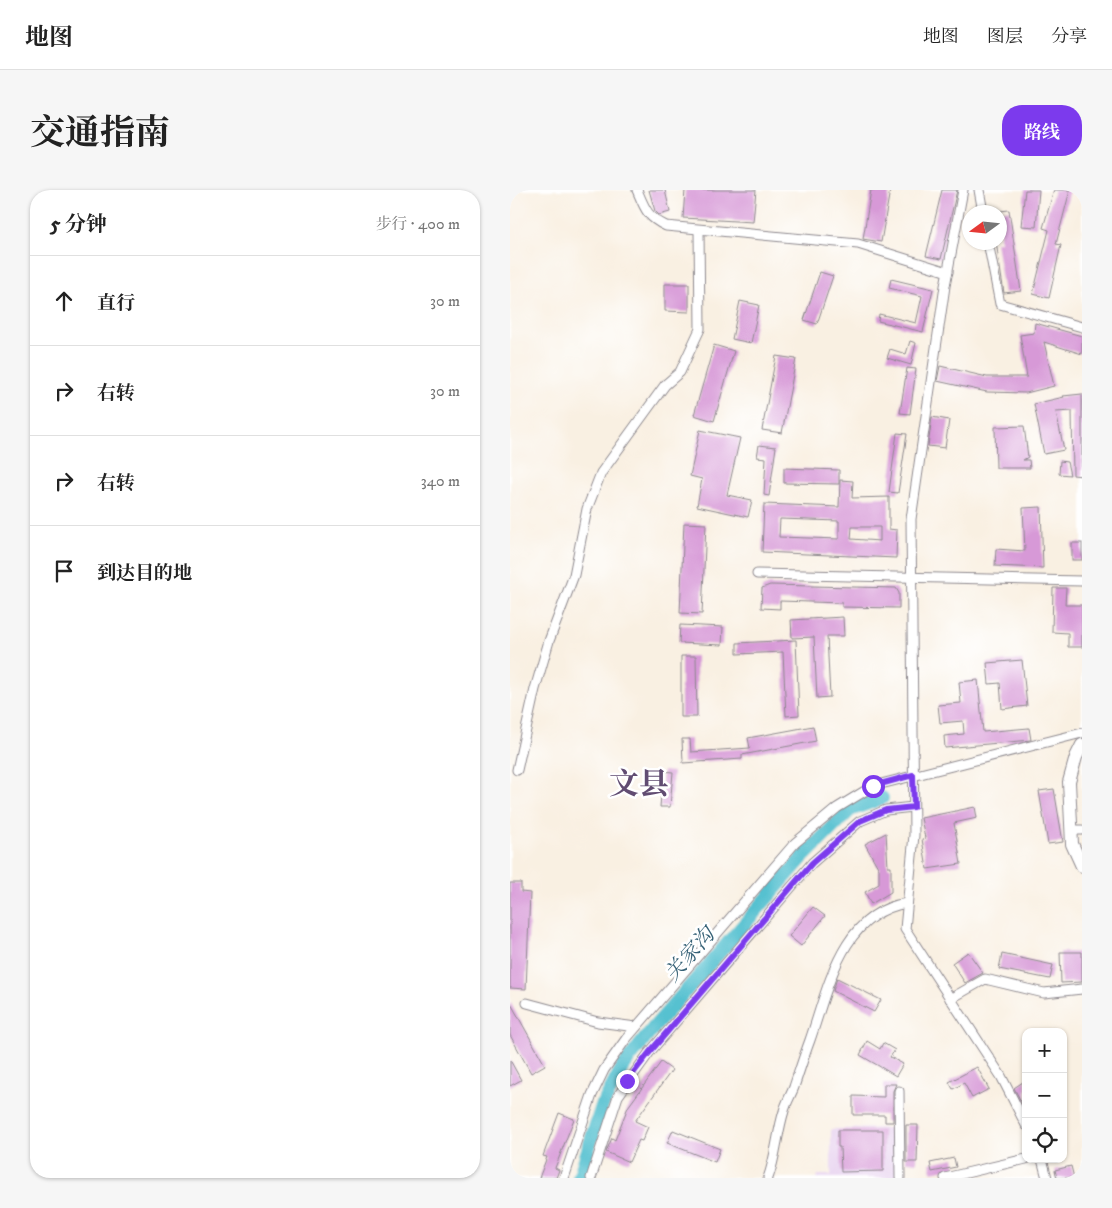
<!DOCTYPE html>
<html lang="zh">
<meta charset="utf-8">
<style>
:root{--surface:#fff;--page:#f6f6f6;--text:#222;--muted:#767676;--line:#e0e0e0;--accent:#7c3aed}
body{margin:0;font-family:"IM FELL DW Pica","Noto Serif SC",serif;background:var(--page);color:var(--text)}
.controls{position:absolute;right:15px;bottom:15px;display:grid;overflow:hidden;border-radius:10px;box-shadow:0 1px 4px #0004}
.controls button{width:45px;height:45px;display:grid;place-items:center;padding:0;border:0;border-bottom:1px solid var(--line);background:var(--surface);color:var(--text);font:25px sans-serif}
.compass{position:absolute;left:452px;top:15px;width:45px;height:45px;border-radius:50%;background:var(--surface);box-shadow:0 1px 4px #0004;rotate:255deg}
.stop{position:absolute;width:15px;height:15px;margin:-11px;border:4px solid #7c3aed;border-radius:50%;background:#fff}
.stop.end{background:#7c3aed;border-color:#fff;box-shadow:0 1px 5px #0008}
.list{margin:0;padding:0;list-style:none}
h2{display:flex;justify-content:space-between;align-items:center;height:65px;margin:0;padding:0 20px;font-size:21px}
h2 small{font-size:16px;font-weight:400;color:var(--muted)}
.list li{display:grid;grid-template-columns:32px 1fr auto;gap:15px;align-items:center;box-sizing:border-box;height:90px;padding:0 20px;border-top:1px solid var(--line)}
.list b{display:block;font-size:19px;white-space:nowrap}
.list em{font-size:16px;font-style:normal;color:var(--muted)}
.icon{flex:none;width:28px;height:28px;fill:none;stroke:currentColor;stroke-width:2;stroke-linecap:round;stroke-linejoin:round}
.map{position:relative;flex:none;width:572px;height:988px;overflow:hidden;border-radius:20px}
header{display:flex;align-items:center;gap:30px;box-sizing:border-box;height:70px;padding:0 25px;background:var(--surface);border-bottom:1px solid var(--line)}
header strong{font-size:24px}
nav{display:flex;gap:28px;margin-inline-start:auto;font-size:18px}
.intro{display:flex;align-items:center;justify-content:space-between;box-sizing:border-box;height:120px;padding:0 30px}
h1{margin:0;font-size:35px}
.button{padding:12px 22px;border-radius:20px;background:var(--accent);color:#fff;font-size:18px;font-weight:700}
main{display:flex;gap:30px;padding:0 30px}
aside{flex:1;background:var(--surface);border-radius:20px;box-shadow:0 1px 4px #0004}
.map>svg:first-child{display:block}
.built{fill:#e7d2ef}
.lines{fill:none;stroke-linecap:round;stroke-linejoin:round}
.river{stroke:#56c1d0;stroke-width:14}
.building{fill:#d799d7;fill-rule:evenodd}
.minor-casing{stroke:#8e898e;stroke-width:11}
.highway-casing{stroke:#8e898e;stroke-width:14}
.minor{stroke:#fff;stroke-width:9}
.highway{stroke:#fff;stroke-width:12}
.route{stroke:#7c3aed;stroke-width:6}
.labels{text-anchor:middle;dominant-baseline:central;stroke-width:5;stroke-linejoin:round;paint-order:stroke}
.water-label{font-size:21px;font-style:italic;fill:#376277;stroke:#fff}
.town-label{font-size:30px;font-weight:bold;fill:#614c72;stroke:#fff}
</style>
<header>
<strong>地图</strong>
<nav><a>地图</a><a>图层</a><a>分享</a></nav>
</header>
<div class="intro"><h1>交通指南</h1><a class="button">路线</a></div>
<main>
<aside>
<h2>5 分钟<small>步行 · 400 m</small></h2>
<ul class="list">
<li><svg class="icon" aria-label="ahead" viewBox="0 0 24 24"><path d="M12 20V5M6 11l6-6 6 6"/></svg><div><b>直行</b></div><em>30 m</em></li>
<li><svg class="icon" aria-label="right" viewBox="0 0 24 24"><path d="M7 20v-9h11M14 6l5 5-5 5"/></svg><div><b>右转</b></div><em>30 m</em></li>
<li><svg class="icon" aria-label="right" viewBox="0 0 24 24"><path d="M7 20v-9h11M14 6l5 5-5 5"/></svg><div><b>右转</b></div><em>340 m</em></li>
<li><svg class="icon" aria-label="arrive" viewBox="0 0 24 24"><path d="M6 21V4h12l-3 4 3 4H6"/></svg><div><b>到达目的地</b></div></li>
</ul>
</aside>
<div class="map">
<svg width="572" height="988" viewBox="0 0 572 988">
<rect width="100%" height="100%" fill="#fff"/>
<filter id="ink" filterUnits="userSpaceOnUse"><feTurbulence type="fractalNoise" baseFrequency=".02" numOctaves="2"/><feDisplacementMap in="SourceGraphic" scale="10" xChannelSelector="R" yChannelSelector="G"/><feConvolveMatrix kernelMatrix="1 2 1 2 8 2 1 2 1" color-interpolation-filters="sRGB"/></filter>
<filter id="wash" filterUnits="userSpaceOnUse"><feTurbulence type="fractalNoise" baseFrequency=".0096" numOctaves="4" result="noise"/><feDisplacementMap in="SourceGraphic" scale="20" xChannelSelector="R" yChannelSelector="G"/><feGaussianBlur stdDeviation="1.12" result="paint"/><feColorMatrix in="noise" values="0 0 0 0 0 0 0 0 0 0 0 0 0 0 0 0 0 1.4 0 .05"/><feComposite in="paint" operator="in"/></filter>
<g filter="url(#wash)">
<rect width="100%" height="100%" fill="#f9f0e2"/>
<path class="built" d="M386,938L387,988H307L308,985H321V939Z"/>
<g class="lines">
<path class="river" d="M69,988L92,916L112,878L145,836L293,667L340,620L372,608"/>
</g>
<g id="blocks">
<g class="building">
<path d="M139,0H155L160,22L149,25L145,21Z"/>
<path d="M175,0H246L243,32L173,28Z"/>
<path d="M361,0H380L371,52L353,49Z"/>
<path d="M432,0H447L431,69L416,66Z"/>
<path d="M515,0H529L526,37L511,36Z"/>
<path d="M544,0H560L546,54L551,55L539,108L523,104L539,40L533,38Z"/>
<path d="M499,20L511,101L494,103L486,52H490V21Z"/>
<path d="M310,82L323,86L307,134L294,130Z"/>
<path d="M381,89L423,99L413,142L368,131L369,124L406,133L412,106L379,98Z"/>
<path d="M155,94H179V122L155,121Z"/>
<path d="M230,111L249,115L241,153L222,149Z"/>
<path d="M525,133L572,146V164L534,152L544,196L516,203L477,202L427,191L430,176L477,187H517L510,145L524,143Z"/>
<path d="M400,151L406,153L401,175L377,168L380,159L396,164Z"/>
<path d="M204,155L224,161L204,231L184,225Z"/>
<path d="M266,166L286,169L272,243L252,240Z"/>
<path d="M397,178L406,179L400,224L390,223Z"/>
<path d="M572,204V286L563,285L562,221L546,222L554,260L534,264L524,214L554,207L553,206Z"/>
<path d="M422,227L439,230L435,258L418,256Z"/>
<path d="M514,236L518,267L513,270H519L520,278H486L485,237Z"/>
<path d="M190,240L230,248L217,305L242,310L238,327L187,316L192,289L180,286Z"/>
<path d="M387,243L397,244L388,303L379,302Z"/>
<path d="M249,255L266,257L259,306L254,305L256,268L247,267Z"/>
<path d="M550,271L557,272L560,285L549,284Z"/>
<path d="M274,278L329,280V294L274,293Z"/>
<path d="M330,290L343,291L342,308L379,307V339L387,340L386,368L252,362L254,314L329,317ZM270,329L329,331V349L269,347ZM342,337H370V351L341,349Z"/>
<path d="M531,317L533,378L485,376L486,359L515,361L513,318Z"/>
<path d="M174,333L196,334L192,424L170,423Z"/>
<rect x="562" y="353" width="10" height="17"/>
<path d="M260,395L386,398L389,403V418L332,417V413L270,411V419L251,418L252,398Z"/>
<path d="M543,398H556L555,415H572V457H558V443L542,442Z"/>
<path d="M333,427L334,446H317L320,507L307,508L304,447L282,448L281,430Z"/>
<path d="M170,435L213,437L212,455L169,453Z"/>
<path d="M286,450L289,525L276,526L273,462L227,464V453Z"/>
<path d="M171,466H186L187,527H171Z"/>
<path d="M512,470L517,516L492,519L490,493L479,494L477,473Z"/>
<path d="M468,490L473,542L519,538L521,550L435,558L434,546L454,544L453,531L430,533L428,515L451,513L449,492Z"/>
<path d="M303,536L306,551L232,565V569L173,573L172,549H180L181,562L240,558L238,548Z"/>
<path d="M153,581L163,582L160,617H150Z"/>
<path d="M544,599L553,652L538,654L529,601Z"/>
<path d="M465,617L467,628L444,633L451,674L417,679L412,649L415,648L411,628Z"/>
<path d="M376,643L378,677H381V702L361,714L355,702L369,694V679L355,654Z"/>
<path d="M0,693H11V702L20,703L16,799L0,798Z"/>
<path d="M303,717L315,726L291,756L279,746Z"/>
<path d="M458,762L473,783L455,793L442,773Z"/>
<path d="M550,762H572V792L551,793Z"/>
<path d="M492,764L543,775L540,789L489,779Z"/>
<path d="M327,788L371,810L364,822L323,801Z"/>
<path d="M0,812L35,875L21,883L0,845Z"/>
<path d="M357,851L370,859L373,853L385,860L380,867L393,874L386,886L350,865Z"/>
<path d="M0,870L11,890L0,896Z"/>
<path d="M151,872L162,880L125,931L138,937L132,951L129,950L119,972L96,962L102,948L105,950L118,917Z"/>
<path d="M467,877L479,899L462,908L454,893L443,899L439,892Z"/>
<path d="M516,890V921L504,898Z"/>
<path d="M374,894H386L383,901V932H375V925H343V906L374,907Z"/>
<path d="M49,923L64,929L45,978L49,980L46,988H29L37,967L33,966Z"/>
<path d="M396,935H408L407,972H396Z"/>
<path d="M163,940L210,959L205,972L157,953Z"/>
<path d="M328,940H373V981L331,982L330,957H328Z"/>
<path d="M444,968L446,977L422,982L420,973Z"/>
<path d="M561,976L564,988H547L545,980Z"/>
</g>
</g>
</g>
<g filter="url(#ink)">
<use href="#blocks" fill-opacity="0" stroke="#8e898e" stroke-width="1"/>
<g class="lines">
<defs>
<g id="minor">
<path d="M127,0C135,19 137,27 156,36L348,54L438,82"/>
<path d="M453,0L435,96L401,329L404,645L395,739L491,886L516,935"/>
<path d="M469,0L473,22"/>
<path d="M478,52L490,114L572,137"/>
<path d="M247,384L572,391"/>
<path d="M7,580L25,499L39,451L64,385L77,319L91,283L155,195L170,182L190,139L189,40"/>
<path d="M562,640H572"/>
<path d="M440,809L475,789L534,803L572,799"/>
<path d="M17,813L88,832L126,837"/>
<path d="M389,901L390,988"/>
<path d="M532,969L537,988"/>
<path d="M54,988L82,905L94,880L116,849L285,653L327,618L363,596L572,543"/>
<path d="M81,988L108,906L139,863L302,673L350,631L376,620L403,617"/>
<path d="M258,988C266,967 267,943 274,921C276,913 281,905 284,897C289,882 294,866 300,850C318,799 331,723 397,713"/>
<path d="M435,988L516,969"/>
</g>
<path id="highway" d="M572,555L566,567L559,592L562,654L572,676"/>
</defs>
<use href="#minor" class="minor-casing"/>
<use href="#highway" class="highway-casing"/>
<use href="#minor" class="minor"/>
<use href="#highway" class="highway"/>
</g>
</g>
<g class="lines" filter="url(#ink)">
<path class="route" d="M117,891L139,863L302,673L350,631L376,620L404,617L403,585L363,596"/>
</g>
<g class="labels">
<g class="water-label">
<text transform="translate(180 765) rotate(-49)">关家沟</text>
</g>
<g class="town-label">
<text x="129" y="595">文县</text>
</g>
</g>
</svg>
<div class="controls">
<button>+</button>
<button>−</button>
<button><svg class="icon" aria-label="locate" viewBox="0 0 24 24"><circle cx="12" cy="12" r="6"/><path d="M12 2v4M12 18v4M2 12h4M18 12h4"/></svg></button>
</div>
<svg class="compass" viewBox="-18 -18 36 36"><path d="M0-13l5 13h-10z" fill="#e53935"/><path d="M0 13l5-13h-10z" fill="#767676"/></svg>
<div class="stop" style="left:363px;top:596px"></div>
<div class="stop end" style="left:117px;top:891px"></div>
</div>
</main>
